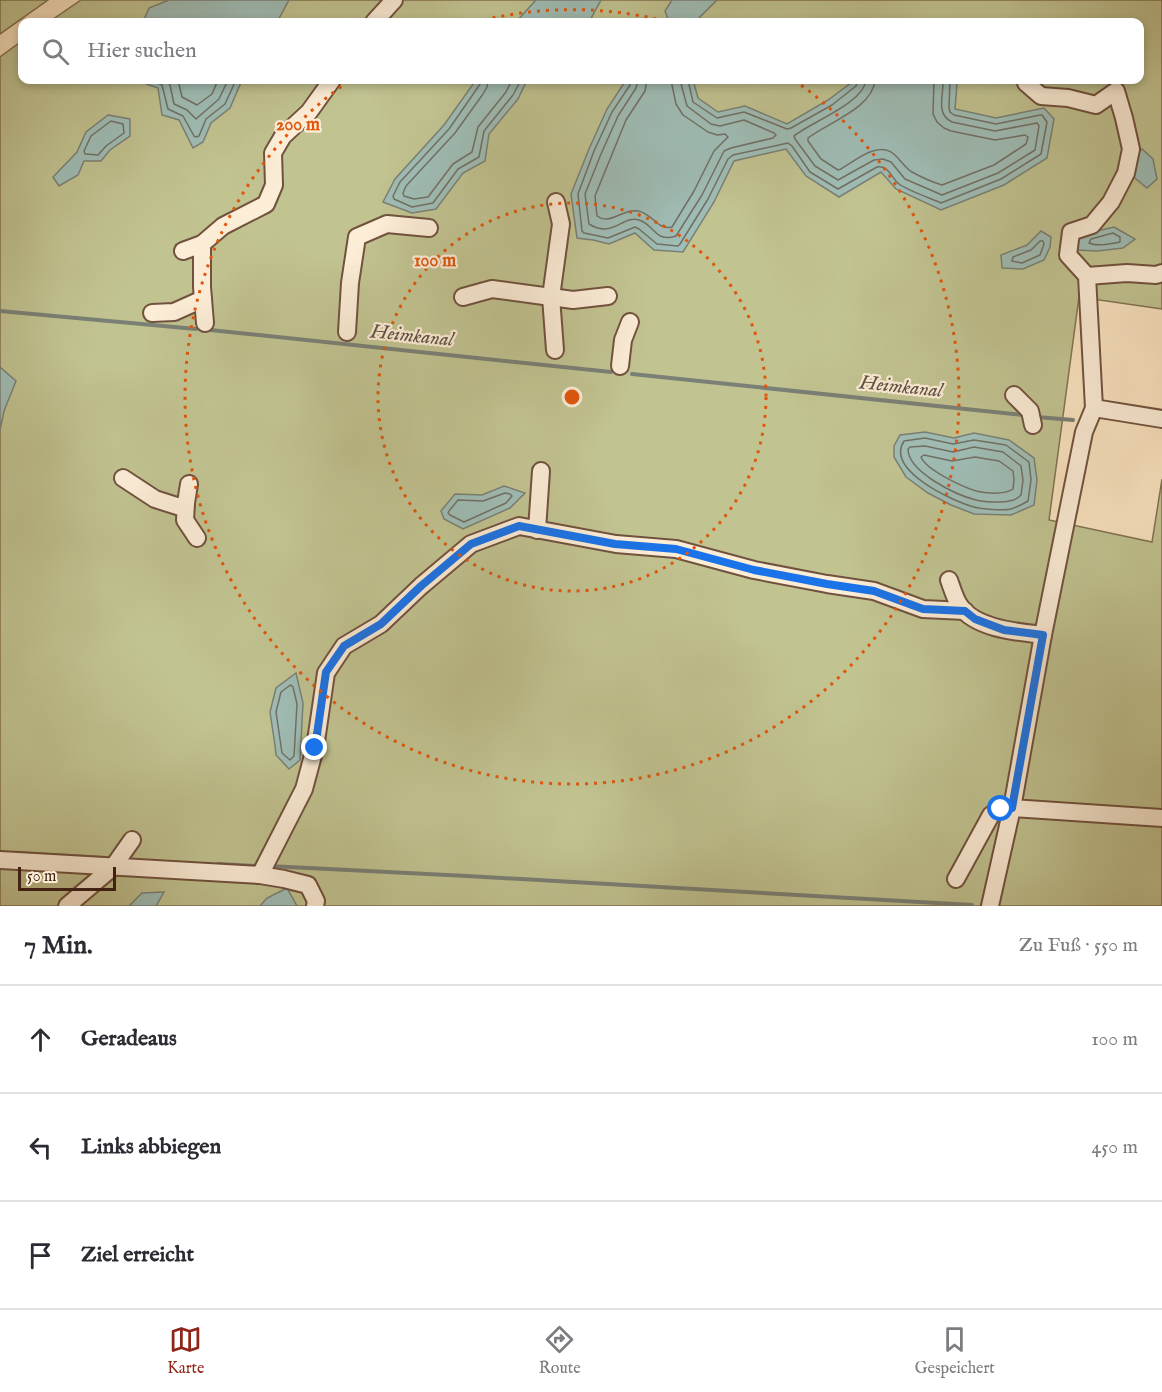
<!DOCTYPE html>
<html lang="de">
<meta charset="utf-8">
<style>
:root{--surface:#fff;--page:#f7f7f7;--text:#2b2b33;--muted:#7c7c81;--line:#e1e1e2;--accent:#8f2418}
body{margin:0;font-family:"IM FELL English",serif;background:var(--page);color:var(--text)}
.scale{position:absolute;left:18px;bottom:15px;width:98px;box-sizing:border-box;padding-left:6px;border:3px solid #432213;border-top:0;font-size:16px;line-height:21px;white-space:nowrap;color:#432213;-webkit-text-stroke:4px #fcedd7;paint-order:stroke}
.stop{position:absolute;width:18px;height:18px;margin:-14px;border:4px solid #1a73e8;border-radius:50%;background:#fff}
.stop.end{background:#1a73e8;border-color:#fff;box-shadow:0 2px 6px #0008}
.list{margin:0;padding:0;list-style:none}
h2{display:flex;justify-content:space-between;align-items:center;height:78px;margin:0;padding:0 24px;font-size:26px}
h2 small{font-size:20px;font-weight:400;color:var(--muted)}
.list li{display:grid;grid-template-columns:39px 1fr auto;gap:18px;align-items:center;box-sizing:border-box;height:108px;padding:0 24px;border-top:2px solid var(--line)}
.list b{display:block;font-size:22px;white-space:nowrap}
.list em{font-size:20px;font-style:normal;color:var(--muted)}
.icon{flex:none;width:33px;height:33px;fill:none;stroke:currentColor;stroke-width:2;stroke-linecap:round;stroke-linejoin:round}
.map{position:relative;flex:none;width:1162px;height:906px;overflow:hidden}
.search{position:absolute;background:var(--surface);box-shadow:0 3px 9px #0003;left:18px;right:18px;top:18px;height:66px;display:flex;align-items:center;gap:15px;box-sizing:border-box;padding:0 21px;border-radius:12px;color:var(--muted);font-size:22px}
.sheet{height:402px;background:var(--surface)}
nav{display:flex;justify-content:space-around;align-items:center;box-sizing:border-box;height:84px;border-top:2px solid var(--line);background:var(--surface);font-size:16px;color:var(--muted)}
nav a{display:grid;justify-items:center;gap:3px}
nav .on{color:var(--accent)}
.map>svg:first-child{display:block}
.green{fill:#c1c391;stroke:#827252;stroke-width:1.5}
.water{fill:#9fbeb7;stroke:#7a8075;stroke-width:1.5}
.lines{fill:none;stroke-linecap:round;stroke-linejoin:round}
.shore{stroke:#717065;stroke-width:1.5}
.stream{stroke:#7a8075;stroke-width:4}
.minor-casing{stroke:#71523e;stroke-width:20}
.minor{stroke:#fcedd7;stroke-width:16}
.route{stroke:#1a73e8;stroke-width:8}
.ring{fill:none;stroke:#e0560c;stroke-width:3;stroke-dasharray:3 6}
.labels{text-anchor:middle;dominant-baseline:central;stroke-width:4.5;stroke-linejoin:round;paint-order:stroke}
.water-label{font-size:20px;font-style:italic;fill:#5f5144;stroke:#fcedd7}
.centre{fill:#e0560c;stroke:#fcedd7;stroke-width:3}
.ring-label{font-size:18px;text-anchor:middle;font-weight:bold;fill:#e0560c;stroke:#fcedd7;stroke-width:4.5;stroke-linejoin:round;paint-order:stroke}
</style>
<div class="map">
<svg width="1162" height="906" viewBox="0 0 1162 906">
<rect width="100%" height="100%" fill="#fae4c1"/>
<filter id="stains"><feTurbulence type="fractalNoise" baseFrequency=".00333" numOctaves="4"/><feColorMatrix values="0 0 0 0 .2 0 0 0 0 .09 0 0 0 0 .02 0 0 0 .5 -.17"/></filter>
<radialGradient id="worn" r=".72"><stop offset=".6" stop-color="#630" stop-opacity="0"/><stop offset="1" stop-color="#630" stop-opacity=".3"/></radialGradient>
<g class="green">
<path d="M0,0H48L0,34Z"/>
<path d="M81,0H1162V309L1079,297L1049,520L1152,542L1162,479V906H0V57L22,41V80H1140V22H49Z"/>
</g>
<g class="water">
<path d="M169,0H289L277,22H143L149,8Z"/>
<path d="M536,0H601L589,22H516Z"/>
<path d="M672,0H717L699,18L698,22H669L665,11Z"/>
<path d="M135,80H134H242L230,108L211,123L203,142L193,148L179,120L162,115L158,88Z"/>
<path d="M476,80H527L518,99L489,134L485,161L463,173L436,209L412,213L383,202L395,179L444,125Z"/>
<path d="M626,80H693L698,98L718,112L745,106L787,124L828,100L855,80H956L957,84L955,109L996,118L1044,108L1054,119L1047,158L1004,185L941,210L896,189L881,172L839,197L806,176L786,149L734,161L714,202L683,252L654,250L635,233L609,244L593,240L577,238L571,194L589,149L607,109Z"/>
<path d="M108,115L130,119V136L110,150L101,161H84L78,175L59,186L53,177L77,152L86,132Z"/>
<path d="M1142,149L1153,159L1157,179L1147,188L1131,175L1134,157Z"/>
<path d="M1114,227L1135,239L1123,248L1097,251L1076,250L1068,241L1097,231Z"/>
<path d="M1041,231L1051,237L1050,247L1044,260L1023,269L1002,268L1001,255L1027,245Z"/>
<path d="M0,367L16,381L4,411L0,430Z"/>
<path d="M925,432L954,438L974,433L1009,440L1034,458L1037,480L1034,505L1011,515L974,514L951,505L928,493L906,477L894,457V446L900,435Z"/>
<path d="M504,486L525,493L510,508L463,529L444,519L441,511L455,494L482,495Z"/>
<path d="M296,673L303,703L300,760L289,769L276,755L275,745L270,712L276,688Z"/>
<path d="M287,888L297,906H260L267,898Z"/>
<path d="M164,892L156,906H129L142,893Z"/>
</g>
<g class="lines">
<g class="shore">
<path d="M151,80L162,85L168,109L183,116L194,136L196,137L199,136L206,119L225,104L236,80"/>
<path d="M167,80L170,85L174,104L187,110L196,119L219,99L228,80"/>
<path d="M178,80L182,97L197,105L212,94L218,80"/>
<path d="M480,80V84L476,90L449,129L400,182L393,196L394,199L412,207L433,203L458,169L479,157L484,131L513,95L521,80"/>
<path d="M488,80L487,87L483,94L455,133L406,186L403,193L404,196L414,199L428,197L453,164L472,152L478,127L506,92L512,80"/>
<path d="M630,80V85L612,112L594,151L578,194L582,231L584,233L608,238L635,227L639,229L657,244L678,246L680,244L708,199L728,159L733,155L788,143L792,146L810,172L838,189L877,167C889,165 891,178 899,184C907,190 932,199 941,203L1001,179L1041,154L1047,122L1042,115H1040L996,124L954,115L950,112L949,108L950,80"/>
<path d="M638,80L636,88L618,116L601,154L585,194L589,224C613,239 622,215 639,220C655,225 655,243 676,236L702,195L724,151L731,148L773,138L776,135L774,133L744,120L720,126L711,124L687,106L680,80"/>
<path d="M647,80L645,91L626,120L595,196L597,216C610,226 623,208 638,211C652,213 658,231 672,227L694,191L714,151L728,137L725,134L717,135L708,132L683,115L676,104L671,80"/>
<path d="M688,80L693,102L717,118L744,112L787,129L791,128L832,105L856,86L858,80"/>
<path d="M866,80C864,103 811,122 794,136L795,139L815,166L838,180L874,160L883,159L891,162L905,179L942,195L998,173L1035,150L1039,126L1037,123L995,131L952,122C935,114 944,95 943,80"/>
<path d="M875,80C873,108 827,123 808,138V141L821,159L838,170L841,169C851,163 862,154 873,151C895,144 898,163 912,172C921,177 932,182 942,185L994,165L1026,144L1028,137L1025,135L995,140L951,131L944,128L937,122L933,114L934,80"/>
<path d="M111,121L123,124L124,133L106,146L98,155L85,154L84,151L91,136Z"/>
<path d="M1113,233L1120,237V242C1111,244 1097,247 1089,243L1091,239Z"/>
<path d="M1040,241H1043L1044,244L1040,255L1022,263L1012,261L1013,257L1031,250Z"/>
<path d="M925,438L953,444L974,440L1006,445L1029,462L1031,480L1028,501C1023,504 1017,507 1011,509C1003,511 981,509 974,507C952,501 885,470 904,441Z"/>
<path d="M925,446L953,452L974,447L1003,452L1021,466L1023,480L1021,495C1018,498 1013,501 1009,501C1002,503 983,502 976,500C956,495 908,472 908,449L910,447Z"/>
<path d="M924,455L952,461L975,457L999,461L1013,471L1014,480L1013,489C1004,495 986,493 976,491C963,487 926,470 921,457Z"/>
<path d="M505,493L510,494L512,496L506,503L464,522L450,515L448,513L449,511L458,500L483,501Z"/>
<path d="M289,686L291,685L293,687L297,704L294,756L290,760L282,753L276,712L281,692Z"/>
</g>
<g class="stream">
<path d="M0,311L196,329"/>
<path d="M210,330L611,372"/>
<path d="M632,374L1023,415"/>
<path d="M1037,417L1073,420"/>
<path d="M17,853L105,858"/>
<path d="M218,864L258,866"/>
<path d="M269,866L467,876L972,905"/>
</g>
<defs>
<g id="minor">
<path d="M374,22L394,0"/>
<path d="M1029,80L1026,83L1041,96L1068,98L1096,105L1116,91L1124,118L1131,149L1126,173L1111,202L1092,225L1071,232L1068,255L1087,276L1094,408"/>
<path d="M202,244V287L205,323"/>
<path d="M183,251L202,244L223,226L266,204L274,185L273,153L283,136L309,112L332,80"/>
<path d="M1087,276L1127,273L1156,275L1162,273"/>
<path d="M463,297L492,289L573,300L608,296"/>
<path d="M152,313L174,312L203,299"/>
<path d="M347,332L350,283L357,237L387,224L429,228"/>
<path d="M555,350L551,297L561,224L556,202"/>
<path d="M620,366L623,340L630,322"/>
<path d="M1014,395L1030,411L1033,425"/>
<path d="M1162,419L1094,408L1084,432L1043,635L1012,808L1162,818"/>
<path d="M123,478L155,499L180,507L186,503L189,484"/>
<path d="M186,503L185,520L197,538"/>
<path d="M537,530L541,471"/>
<path d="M949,580C952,588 955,599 960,606C976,629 1018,632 1043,635"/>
<path d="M0,860L260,875L304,789L315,748L326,673L344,646L381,624L421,586L471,544L519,526L616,544L676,549L754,570L827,584L874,591L923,609L965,611"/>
<path d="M260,875L284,879L308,885L316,901L315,906"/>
<path d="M956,879L991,815L1001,809L1012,808L990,906"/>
<path d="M67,906L113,867L132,840"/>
</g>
</defs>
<use href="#minor" class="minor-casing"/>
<use href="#minor" class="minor"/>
</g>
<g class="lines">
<path class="route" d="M315,748L326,672L344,646L381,624L421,586L471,544L519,526L615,544L676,549L754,570L827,584L874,591L923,609L965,611L975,619L1004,630L1043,635L1012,808L1001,809"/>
</g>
<g class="ring">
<circle cx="572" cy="397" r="194"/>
<path d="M475 22A387 387 0 0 1 669 22M794 80A387 387 0 1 1 350 80"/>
</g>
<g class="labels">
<g class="water-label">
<text transform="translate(412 336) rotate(6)">Heimkanal</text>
<text transform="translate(901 387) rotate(6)">Heimkanal</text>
</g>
</g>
<circle cx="572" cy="397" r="9" class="centre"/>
<g class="ring-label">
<text x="298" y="130">200 m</text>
<text x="435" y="266">100 m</text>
</g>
<rect width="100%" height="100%" filter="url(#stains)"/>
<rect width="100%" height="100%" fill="url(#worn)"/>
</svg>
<div class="scale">50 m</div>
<div class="stop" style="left:1001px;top:809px"></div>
<div class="stop end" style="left:315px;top:748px"></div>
<div class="search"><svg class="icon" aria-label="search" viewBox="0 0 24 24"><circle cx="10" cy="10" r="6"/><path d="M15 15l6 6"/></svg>Hier suchen</div>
</div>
<section class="sheet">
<h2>7 Min.<small>Zu Fuß · 550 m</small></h2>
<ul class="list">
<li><svg class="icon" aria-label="ahead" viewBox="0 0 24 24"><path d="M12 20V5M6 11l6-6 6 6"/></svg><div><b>Geradeaus</b></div><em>100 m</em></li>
<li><svg class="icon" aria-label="left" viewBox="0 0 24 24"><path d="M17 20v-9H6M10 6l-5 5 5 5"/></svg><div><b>Links abbiegen</b></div><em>450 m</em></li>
<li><svg class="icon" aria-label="arrive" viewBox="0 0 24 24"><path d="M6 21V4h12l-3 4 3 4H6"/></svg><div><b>Ziel erreicht</b></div></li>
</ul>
</section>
<nav>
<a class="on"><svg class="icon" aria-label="map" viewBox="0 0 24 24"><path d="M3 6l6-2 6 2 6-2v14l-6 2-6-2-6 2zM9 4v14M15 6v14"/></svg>Karte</a>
<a><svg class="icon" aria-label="directions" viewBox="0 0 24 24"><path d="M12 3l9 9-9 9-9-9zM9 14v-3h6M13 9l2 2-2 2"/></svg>Route</a>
<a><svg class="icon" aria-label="saved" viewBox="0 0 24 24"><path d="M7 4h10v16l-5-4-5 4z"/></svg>Gespeichert</a>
</nav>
